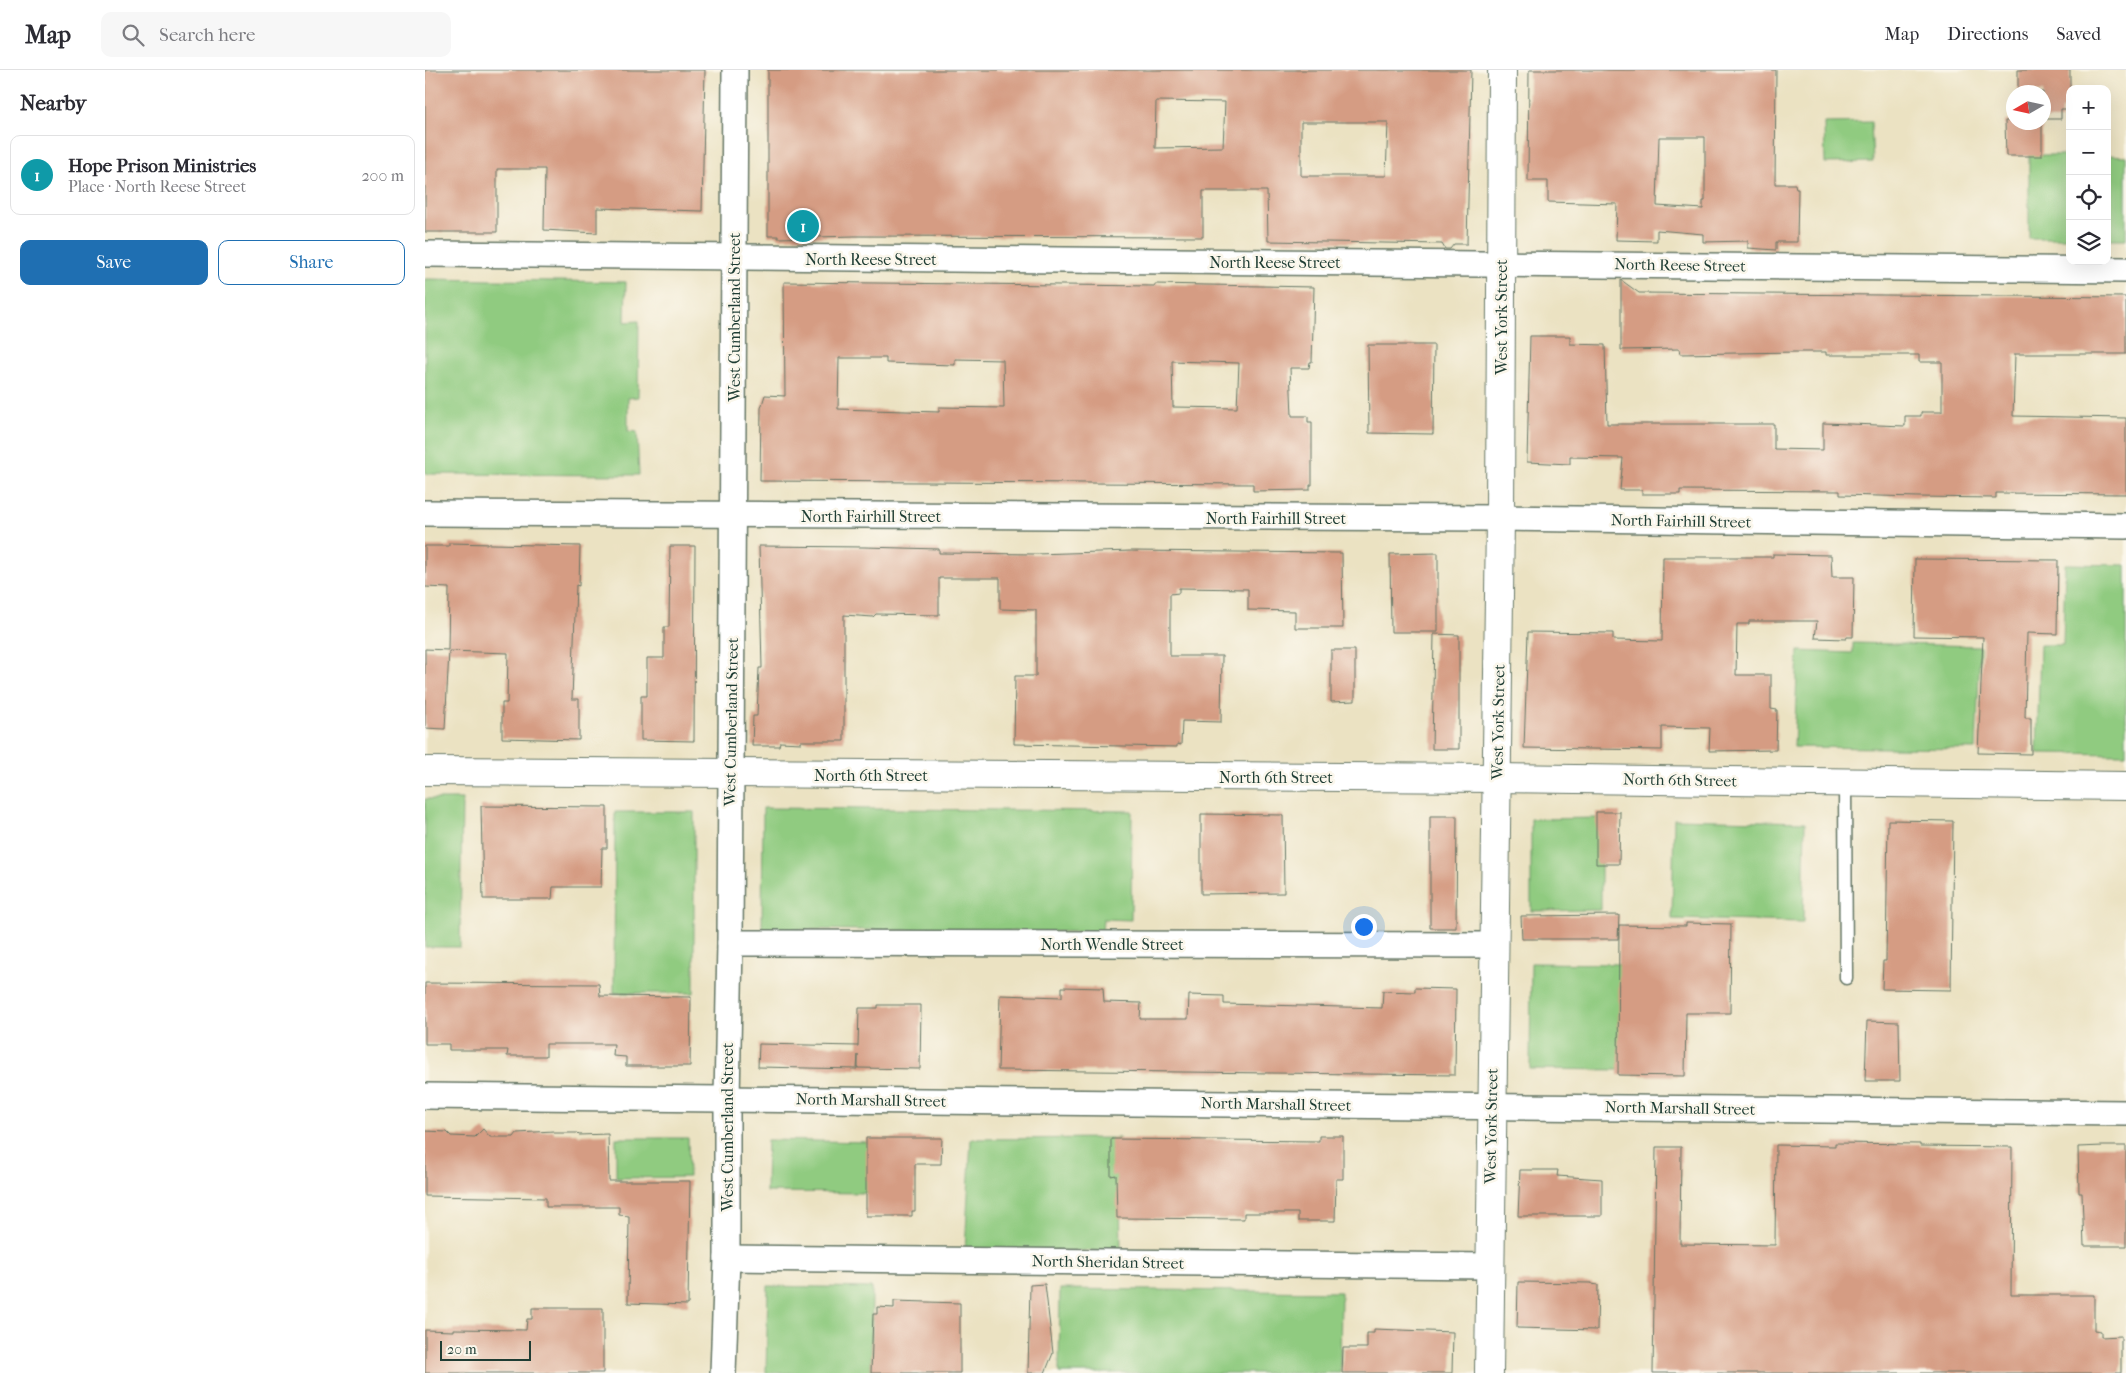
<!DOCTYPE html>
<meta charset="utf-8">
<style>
:root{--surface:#fff;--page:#f7f7f7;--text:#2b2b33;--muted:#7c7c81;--line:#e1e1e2;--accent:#1f6fb2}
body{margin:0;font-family:"IM FELL French Canon",serif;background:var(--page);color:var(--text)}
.controls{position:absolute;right:15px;top:15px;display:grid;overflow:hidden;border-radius:10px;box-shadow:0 5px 20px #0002}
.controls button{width:45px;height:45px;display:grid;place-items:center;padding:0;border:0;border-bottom:1px solid var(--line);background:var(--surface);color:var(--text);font:25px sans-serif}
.compass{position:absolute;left:1581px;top:15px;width:45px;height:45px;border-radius:50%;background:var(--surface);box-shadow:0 5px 20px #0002;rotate:261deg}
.scale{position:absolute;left:15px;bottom:12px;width:91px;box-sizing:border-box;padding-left:5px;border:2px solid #1f3d34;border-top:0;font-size:14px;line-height:18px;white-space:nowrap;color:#1f3d34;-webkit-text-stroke:4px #fbf7ec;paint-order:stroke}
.you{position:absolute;left:938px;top:856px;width:18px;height:18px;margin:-12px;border:4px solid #fff;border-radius:50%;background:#1a73e8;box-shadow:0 0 0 8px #1a73e833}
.badge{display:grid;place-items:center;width:32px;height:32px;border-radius:50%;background:var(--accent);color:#fff;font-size:16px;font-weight:700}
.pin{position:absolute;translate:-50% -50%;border:2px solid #fff;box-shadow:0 1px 5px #0006}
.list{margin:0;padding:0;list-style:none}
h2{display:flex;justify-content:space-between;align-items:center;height:65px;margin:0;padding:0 20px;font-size:21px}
h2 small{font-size:16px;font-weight:400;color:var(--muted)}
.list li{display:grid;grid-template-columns:32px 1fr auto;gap:15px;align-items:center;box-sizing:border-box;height:80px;margin:0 10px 10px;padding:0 10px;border:1px solid var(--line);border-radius:10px}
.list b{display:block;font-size:19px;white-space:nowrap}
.list p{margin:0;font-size:16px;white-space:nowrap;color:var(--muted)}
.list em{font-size:16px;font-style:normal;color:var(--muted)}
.actions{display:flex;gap:10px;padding:15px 20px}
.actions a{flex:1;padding:11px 0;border:1px solid var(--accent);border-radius:10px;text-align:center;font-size:18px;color:var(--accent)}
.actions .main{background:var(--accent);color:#fff}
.icon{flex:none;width:28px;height:28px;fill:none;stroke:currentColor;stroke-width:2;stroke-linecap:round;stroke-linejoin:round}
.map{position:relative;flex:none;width:1701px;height:1303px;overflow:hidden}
header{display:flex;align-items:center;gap:30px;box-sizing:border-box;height:70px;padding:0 25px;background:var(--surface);border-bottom:1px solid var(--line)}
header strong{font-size:24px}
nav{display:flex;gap:28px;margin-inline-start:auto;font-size:18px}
.search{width:350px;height:45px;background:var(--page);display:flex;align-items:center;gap:12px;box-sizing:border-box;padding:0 18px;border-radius:10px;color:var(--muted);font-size:19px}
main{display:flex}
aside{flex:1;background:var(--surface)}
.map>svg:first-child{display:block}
.green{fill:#90cb80;stroke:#58845a}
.building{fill:#d59c83;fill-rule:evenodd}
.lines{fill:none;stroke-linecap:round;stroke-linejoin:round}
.lane-casing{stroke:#676;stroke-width:15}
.street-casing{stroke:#676;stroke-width:28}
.secondary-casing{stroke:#676;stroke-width:30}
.lane{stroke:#fff;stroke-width:12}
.street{stroke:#fff;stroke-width:25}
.secondary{stroke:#fff;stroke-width:28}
.labels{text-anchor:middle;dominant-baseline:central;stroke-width:5;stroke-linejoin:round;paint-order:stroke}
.street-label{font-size:16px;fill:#1f3d34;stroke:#fbf7ec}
</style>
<header>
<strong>Map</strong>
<div class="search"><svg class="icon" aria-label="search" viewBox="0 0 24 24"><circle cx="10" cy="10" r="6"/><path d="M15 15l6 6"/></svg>Search here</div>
<nav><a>Map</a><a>Directions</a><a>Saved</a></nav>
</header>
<main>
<aside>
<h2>Nearby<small></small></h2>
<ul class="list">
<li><span class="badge" style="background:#0f9aa8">1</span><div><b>Hope Prison Ministries</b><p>Place · North Reese Street</p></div><em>200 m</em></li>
</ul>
<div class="actions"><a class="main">Save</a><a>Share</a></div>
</aside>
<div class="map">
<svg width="1701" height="1303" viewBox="0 0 1701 1303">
<rect width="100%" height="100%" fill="#fbf7ec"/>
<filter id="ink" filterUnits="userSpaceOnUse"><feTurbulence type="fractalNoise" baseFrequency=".02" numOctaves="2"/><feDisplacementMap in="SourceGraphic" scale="10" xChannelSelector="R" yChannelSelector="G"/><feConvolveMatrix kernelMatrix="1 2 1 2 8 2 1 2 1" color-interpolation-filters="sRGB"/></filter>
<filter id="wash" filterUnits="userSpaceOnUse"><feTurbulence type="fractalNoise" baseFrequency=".0096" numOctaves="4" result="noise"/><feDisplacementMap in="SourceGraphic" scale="20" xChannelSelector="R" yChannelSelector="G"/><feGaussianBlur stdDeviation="1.12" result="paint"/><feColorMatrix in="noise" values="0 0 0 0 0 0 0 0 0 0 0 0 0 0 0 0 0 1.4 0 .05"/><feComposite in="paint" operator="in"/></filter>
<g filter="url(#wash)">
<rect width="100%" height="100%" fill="#ebe2c2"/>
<g class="green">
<path d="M1446,52L1448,92L1400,93L1399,53Z"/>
<rect x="1604" y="85" width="41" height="83"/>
<path d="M1682,85L1701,86V169H1682Z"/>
<path d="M0,209L201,212L200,252L214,251L213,327L203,328V361L212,362L214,405L0,404Z"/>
<path d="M1640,494L1701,495V684L1612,683L1615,575H1638Z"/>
<path d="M1428,573L1555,576L1551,679L1369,677L1373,581L1428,583Z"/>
<path d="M0,729H37L35,877H0Z"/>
<path d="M338,738L707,741L706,850L678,849L677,862L337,859Z"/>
<path d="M190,742H269V923H189Z"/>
<path d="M1176,748V840L1106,841V749Z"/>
<path d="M1249,749L1380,752L1378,852L1247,849Z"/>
<path d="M1106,893L1197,894L1196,1000L1105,999Z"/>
<path d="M191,1068H263L264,1107L191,1108Z"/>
<path d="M694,1068L696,1181L540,1180L546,1069Z"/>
<path d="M342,1070L443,1072V1123L341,1122Z"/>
<path d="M343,1216L447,1218L446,1303H341Z"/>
<path d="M635,1219L916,1222L915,1303H634Z"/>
</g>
<g id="blocks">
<g class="building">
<path d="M0,0H280L277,141L172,138V163L119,160L120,99H72V162H0Z"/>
<path d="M343,0H1046L1042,174H1029L1025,179H1020L1017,174L843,171L842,121H778V167L429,166L353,168V166H343ZM731,31L800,32L798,77L730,78ZM876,52H963L961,106H876Z"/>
<path d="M1104,0H1351L1350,114H1370L1371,119H1373L1372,172H1351V180L1323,178V171L1278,172V164L1232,160V171L1191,170L1192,134L1123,132V111H1103ZM1234,67H1280V131H1278V139L1232,136Z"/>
<path d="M1593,0H1645V39H1636V49H1618V22H1593Z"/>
<path d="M1580,51L1617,52V86H1581Z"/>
<path d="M1196,210L1214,223L1701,227V284H1590L1588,346L1701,348V424L1571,423V428L1494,427L1415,425V421L1255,420V424H1217V420H1195L1198,388L1145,387V394L1102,392L1105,266H1145V274L1180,275L1182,354H1349V379L1398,380V353L1480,356V346H1496V342H1517V292H1494V285H1401V282H1371L1255,284L1254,279L1196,280Z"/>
<path d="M359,212L730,216V214L889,217L887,292H885L884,298H865L867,346H883V352H887V415H885V420L828,421V414L335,411L336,338L340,325L360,326ZM414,288H461V293L530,295V289L578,290L579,338L514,337V342L413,339ZM747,291L814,293L812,338L748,337Z"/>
<path d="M943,275H1009L1008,364L944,363Z"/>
<path d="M24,473L155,476L154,516L151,515L147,629H154V670L77,668V633H82L83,583L24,581L20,659L0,658V579L23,580L24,518L0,517V476H24Z"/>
<path d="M245,476H270L269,671L216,670V626H222V588H239V557H244Z"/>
<path d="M334,476L440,477L514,479V483L611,484L706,481L917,483L918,558H870V541L823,540V519L754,518V523L745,524V586H797L796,652L757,651L756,675L752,674V677L589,674L590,606H611V540L575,539V508H514V545L451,544L448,547L419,545V671H376V673L355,672L354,676H327L328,646H332L334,598H337Z"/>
<path d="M1013,483V562H966L965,484Z"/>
<path d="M1348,484L1406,485L1407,507H1429L1428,567H1422L1421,569L1390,568L1392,551H1324V554H1312L1311,605H1346V639L1352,640L1351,680L1284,681L1285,658L1237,657V680L1099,678L1103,562L1188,563V570L1237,571L1238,487H1348Z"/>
<path d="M1490,489L1633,490L1632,564L1602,563L1600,648H1606V684L1553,683L1558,567L1489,566Z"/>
<path d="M1009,564L1034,565V679H1007Z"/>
<path d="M906,580H930V631L906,632Z"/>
<path d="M56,736L182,737V778H177L176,817H128L127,829H58Z"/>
<path d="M1171,742H1195L1194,794H1171Z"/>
<path d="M776,744L858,745L859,823L776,824Z"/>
<path d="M1005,746H1032L1031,858H1005Z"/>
<path d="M1463,750L1528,751L1526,920L1457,919L1458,891H1461Z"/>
<path d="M1194,845L1193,869H1097L1096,846Z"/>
<path d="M1261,853L1306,854L1305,943H1261L1260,1006L1193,1005L1194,855L1261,856Z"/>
<path d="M0,913L174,914L175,926L266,927L265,996H201V987L188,986L189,974H121V986H82L83,980H24V974H0Z"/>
<path d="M637,917L678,918L679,932L716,933L715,949H763L764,925L799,926V934L957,938L958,921L990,922V918L1031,919L1030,1005L573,1000L575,925L637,927Z"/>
<path d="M453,935H496L495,999L433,998V985L432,999L333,997L334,974L433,976L434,938H453Z"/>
<path d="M1442,951L1474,952L1475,1011H1440Z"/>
<path d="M58,1059L65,1067H89L92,1063L129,1061V1063H152L154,1065L183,1064L184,1111H265L263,1235L203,1233L204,1146L194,1145V1137H121V1128L0,1126V1061L22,1062L26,1066L50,1067Z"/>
<path d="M894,1066H918V1109H911L910,1151H873V1143H819V1149L692,1148L691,1105L686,1106V1069L894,1071Z"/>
<path d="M441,1068H517L516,1094H490V1141H487V1146H441Z"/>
<path d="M1410,1073L1495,1074V1076L1587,1077L1586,1225H1669V1260L1676,1261V1267L1696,1266V1303H1228L1231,1077H1256L1255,1174L1350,1175L1351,1075L1410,1076Z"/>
<path d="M1678,1076H1701V1176H1659L1657,1123H1654L1653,1077Z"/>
<path d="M1095,1100H1133L1132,1106L1177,1109V1146H1093Z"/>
<path d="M1093,1212L1167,1213V1214L1173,1215L1172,1260L1092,1258Z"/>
<path d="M620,1214L628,1283L620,1303H603L605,1215Z"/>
<path d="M469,1231L535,1233V1303H446L448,1244H452V1237L469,1238Z"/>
<path d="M107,1238H178V1303H0V1260L28,1261V1259L101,1260L102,1249H107Z"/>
<path d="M949,1259L1028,1262L1027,1303H917L918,1278H942V1263H949Z"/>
</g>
</g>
</g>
<g filter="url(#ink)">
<use href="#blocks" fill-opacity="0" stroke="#676" stroke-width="1"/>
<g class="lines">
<defs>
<path id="lane" d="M1420,712L1421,908"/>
<g id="street">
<path d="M0,184L1701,200"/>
<path d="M0,443L1075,448L1701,456"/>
<path d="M305,873L1069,875"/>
<path d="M0,1026L1701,1043"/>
<path d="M302,1188L1064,1196"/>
<path d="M298,1303L302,1188V1029L305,873L310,0"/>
</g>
<g id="secondary">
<path d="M0,701L1072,708L1701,716"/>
<path d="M1064,1303L1075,448L1077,0"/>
</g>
</defs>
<use href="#lane" class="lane-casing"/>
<use href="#street" class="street-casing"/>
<use href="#secondary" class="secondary-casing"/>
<use href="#lane" class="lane"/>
<use href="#street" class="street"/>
<use href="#secondary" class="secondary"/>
</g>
</g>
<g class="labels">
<g class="street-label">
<text x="446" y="189">North Reese Street</text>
<text x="850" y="192">North Reese Street</text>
<text transform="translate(1255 195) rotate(1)">North Reese Street</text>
<text transform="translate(309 247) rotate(-90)">West Cumberland Street</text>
<text transform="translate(1076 247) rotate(-90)">West York Street</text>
<text x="446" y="446">North Fairhill Street</text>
<text x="851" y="448">North Fairhill Street</text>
<text transform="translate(1256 451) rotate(1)">North Fairhill Street</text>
<text transform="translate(306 652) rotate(-89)">West Cumberland Street</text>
<text transform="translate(1073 652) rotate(-89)">West York Street</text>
<text x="446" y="705">North 6th Street</text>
<text x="851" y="707">North 6th Street</text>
<text transform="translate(1255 710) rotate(1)">North 6th Street</text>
<text x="687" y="874">North Wendle Street</text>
<text transform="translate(446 1030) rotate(1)">North Marshall Street</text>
<text transform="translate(851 1034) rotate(1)">North Marshall Street</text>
<text transform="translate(1255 1038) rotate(1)">North Marshall Street</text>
<text transform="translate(1066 1056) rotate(-89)">West York Street</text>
<text transform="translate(302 1057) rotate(-90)">West Cumberland Street</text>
<text transform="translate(683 1192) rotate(1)">North Sheridan Street</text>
</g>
</g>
</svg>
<div class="controls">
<button>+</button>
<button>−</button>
<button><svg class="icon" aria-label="locate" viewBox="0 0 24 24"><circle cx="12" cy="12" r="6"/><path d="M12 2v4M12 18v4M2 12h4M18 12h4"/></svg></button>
<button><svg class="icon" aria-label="layers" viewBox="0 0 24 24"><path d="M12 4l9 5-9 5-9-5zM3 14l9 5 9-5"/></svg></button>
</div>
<svg class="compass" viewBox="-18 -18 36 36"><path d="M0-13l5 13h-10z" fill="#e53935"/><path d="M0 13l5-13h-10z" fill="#7c7c81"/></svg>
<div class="scale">20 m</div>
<div class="you"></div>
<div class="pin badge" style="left:378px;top:156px;background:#0f9aa8">1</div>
</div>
</main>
